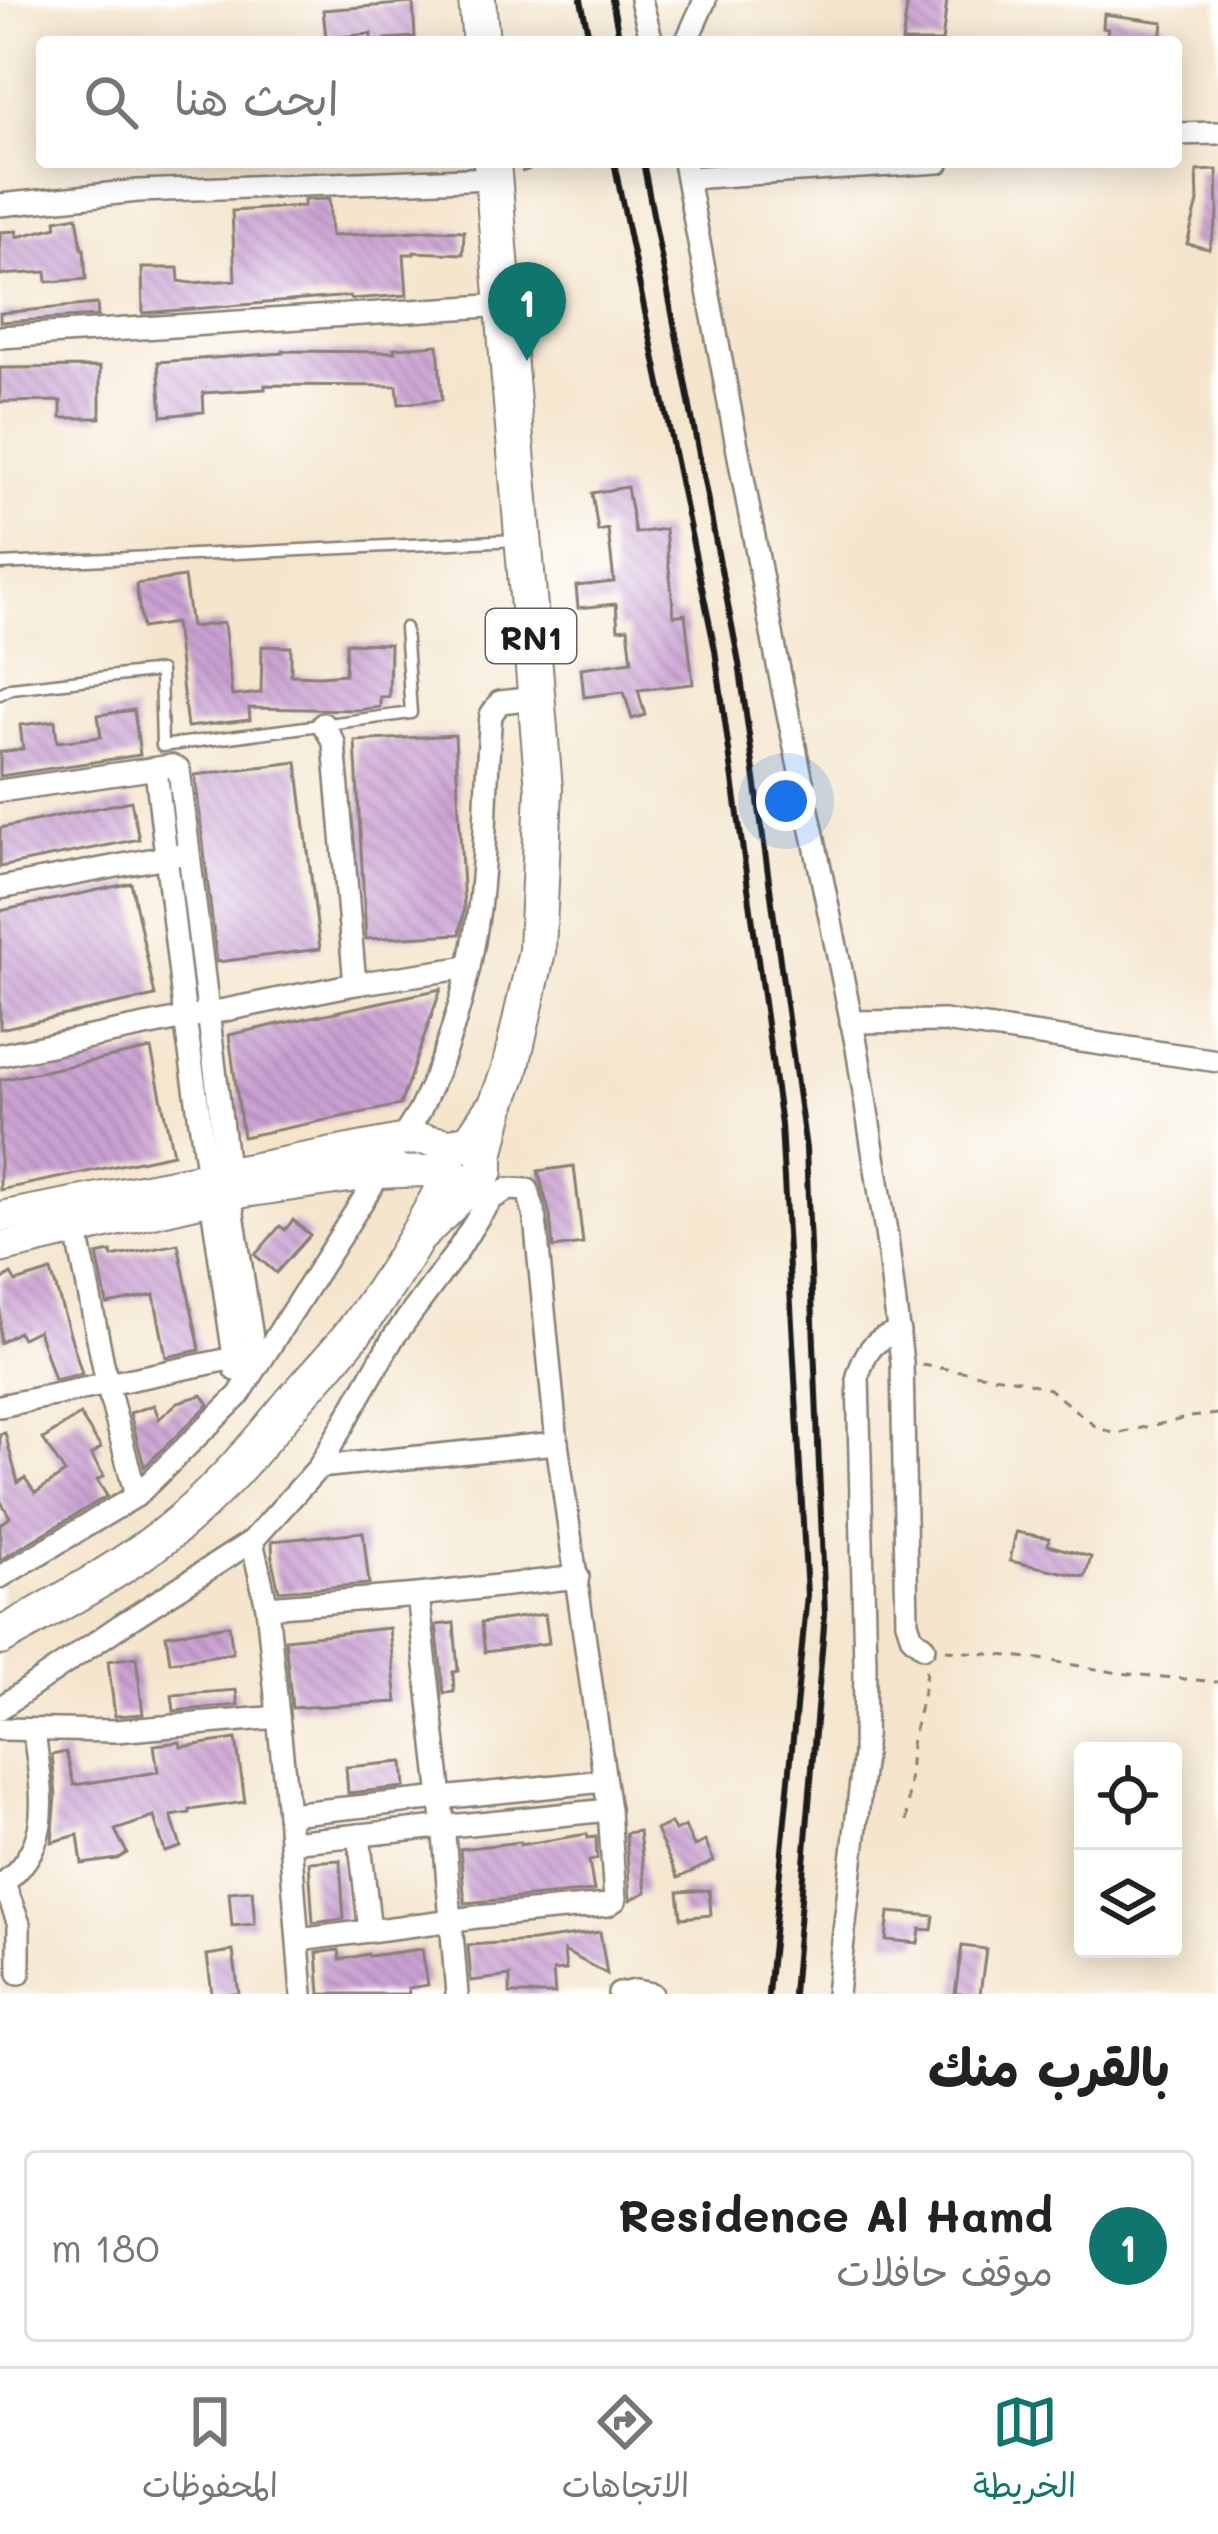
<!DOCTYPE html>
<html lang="ar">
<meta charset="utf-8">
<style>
:root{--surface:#fff;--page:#f6f6f6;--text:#222;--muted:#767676;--line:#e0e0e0;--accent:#0f766e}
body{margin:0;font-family:Mali,"Playpen Sans Arabic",sans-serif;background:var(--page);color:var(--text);direction:rtl}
.controls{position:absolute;right:36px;bottom:36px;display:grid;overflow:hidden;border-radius:12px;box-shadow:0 6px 30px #0003}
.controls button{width:108px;height:108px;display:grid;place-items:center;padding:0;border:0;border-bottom:3px solid var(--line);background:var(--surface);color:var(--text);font:60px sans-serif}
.you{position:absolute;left:786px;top:801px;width:42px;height:42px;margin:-30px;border:9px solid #fff;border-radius:50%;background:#1a73e8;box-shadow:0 0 0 18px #1a73e833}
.badge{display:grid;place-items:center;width:78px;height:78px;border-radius:50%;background:var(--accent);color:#fff;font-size:39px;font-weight:700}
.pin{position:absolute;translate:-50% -99px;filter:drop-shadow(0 3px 6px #0008)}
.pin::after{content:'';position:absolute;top:63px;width:42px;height:36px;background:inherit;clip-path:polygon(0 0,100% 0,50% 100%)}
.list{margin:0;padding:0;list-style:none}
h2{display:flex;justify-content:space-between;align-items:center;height:156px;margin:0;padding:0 48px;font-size:51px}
h2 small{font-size:39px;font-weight:400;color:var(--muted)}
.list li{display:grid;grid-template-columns:78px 1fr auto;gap:36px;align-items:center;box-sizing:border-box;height:192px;margin:0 24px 24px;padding:0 24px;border:3px solid var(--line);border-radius:12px}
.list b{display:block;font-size:45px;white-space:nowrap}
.list p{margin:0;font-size:39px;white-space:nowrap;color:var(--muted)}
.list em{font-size:39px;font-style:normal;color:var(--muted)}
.icon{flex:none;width:66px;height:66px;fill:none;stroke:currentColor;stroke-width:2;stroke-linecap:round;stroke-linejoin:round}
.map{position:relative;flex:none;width:1218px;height:1994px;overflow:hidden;direction:ltr}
.search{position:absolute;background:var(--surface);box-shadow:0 6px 30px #0003;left:36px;right:36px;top:36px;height:132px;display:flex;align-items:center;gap:30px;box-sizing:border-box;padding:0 42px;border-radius:12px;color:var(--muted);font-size:45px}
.sheet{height:372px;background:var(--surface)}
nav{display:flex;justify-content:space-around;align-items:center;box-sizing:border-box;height:168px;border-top:3px solid var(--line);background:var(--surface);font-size:33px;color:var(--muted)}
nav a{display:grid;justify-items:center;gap:6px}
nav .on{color:var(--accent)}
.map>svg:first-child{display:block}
.building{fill:url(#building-back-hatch)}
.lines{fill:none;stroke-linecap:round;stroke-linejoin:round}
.lane-casing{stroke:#888074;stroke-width:15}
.street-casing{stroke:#888074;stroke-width:26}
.secondary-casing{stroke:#888074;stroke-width:34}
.primary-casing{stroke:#888074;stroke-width:40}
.path{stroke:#888074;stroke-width:3;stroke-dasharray:9 9;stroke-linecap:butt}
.lane{stroke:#fff;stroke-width:10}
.street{stroke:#fff;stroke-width:21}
.secondary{stroke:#fff;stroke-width:30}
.primary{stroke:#fff;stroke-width:36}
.rail{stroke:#1c1c1c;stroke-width:6}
.labels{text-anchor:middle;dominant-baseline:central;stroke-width:9;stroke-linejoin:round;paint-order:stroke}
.shield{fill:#fff;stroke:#606060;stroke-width:3}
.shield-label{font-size:33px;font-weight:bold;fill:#1c1c1c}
</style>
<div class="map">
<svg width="1218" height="1994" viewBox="0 0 1218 1994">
<defs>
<pattern id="building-back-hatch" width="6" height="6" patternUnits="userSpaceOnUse" patternTransform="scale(3)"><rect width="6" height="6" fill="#cba2d3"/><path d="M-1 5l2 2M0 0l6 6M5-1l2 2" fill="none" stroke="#a483aa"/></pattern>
</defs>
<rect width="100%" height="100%" fill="#fff"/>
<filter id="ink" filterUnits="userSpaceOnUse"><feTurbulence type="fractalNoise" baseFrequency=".00833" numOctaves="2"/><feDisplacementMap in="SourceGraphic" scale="24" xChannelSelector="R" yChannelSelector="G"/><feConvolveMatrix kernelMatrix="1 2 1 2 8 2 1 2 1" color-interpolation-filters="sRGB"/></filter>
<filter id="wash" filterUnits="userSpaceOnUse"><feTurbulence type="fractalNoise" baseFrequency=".004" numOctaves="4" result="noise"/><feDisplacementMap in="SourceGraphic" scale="48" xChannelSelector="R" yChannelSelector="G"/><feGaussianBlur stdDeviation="2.7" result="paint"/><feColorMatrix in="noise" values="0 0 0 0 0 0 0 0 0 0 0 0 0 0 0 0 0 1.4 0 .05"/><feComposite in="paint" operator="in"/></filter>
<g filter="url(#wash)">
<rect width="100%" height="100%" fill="#f4e5cc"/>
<g id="blocks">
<g class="building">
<path d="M908,0H947L942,42H902Z"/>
<path d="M413,3L415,37L386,39V42H371V34L326,38L323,10Z"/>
<path d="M1104,14L1163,22L1161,42H1106L1108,29L1103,28Z"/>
<path d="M1217,170L1218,214L1209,249L1187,244L1198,202L1197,171Z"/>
<path d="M329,199L331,236L435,230L464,231L463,254L414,252V254H404L407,295L351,299L350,296L143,313L142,268H178L179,281L191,283L235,280L232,211L304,206V200Z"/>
<path d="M77,216L82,249H84L86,279L47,282L46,272L0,275V232L17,231V237L57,227L56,220Z"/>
<path d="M97,304L98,316L0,322V313Z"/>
<path d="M438,345L442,400L399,404L397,386L265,385V389L203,393L204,412L162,416L158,362L283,353V351L395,352L394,348Z"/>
<path d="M100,367V418H61V401L0,402V368Z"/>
<path d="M627,487L635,533L665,529L674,616L685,614L693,684L638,690L645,715L632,719L624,692L584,697L581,668L632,661L628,628L618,629L616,604L578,608L576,586L614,582L608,529L598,531L592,493Z"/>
<path d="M184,577L191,627L224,623L232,696L261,693L262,646L291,647V675L320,676L345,674L346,643L390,644L389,697H380V707L358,710L249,708L250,720L187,727L175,623L142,628L136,584Z"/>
<path d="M134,710L140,755L0,776V752L23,749L20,725L55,721L57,742L101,737L98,715Z"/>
<path d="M455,735L464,908L460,934L366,939L355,741Z"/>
<path d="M297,762L320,949L217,962L195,775Z"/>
<path d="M131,801L139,839L0,867V828Z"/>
<path d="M131,883L155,996L0,1029V911Z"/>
<path d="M441,989L400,1105L243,1137L229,1035Z"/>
<path d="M151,1049L173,1154L0,1190V1080Z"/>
<path d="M574,1166L583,1244L553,1248L550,1215L538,1171Z"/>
<path d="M293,1220L310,1235L276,1273L255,1255L280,1226L285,1230Z"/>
<path d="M178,1244L200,1350L166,1357L154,1295L107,1304L97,1255L111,1252L112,1257Z"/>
<path d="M51,1271L82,1374L54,1380L38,1330L22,1338L18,1332L0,1343V1282L11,1274L16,1282Z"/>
<path d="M202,1395L209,1404L144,1467L130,1413L154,1405L159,1419L178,1402Z"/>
<path d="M80,1415L101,1448L91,1455L104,1476L97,1480L107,1496L0,1560V1524L10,1517L0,1500V1434L5,1433L18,1483L25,1478L35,1493L65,1473L43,1439Z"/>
<path d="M363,1532L369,1584L279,1591L273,1565L272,1541Z"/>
<path d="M1016,1532L1049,1538L1048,1545L1091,1557L1085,1577L1010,1561Z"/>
<path d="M545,1614L549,1643L485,1652L481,1623Z"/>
<path d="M454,1623L458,1671L453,1672L454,1692L444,1693L436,1625Z"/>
<path d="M229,1625L233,1653L170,1662L166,1635Z"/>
<path d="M389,1628L397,1702L292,1708L285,1639Z"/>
<path d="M136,1657L143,1714L115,1716L108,1661Z"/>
<path d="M236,1690L238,1705L174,1711L172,1695Z"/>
<path d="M236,1739L245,1802L190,1810V1813L171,1816L181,1847L165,1852L154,1817L115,1830L127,1853L117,1859L82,1864L78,1835L52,1842L56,1796L52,1755L66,1752L74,1785L158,1772L154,1745L180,1742L181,1747Z"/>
<path d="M403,1762L405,1787L348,1793L346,1767Z"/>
<path d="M671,1823L675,1831L685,1826L694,1847L705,1841L714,1861L678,1878L656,1830Z"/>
<path d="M639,1831L646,1892L630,1900L626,1833Z"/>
<path d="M587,1834L588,1838L596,1837L597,1859L589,1861L594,1891L465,1903L460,1849L520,1842V1845Z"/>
<path d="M340,1860L344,1919L313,1923L309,1862Z"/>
<path d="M252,1890L255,1924L232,1926L229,1892Z"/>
<path d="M709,1890L711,1915L681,1918L678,1892Z"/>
<path d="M889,1912L934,1916L932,1930L920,1929L918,1943L886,1940Z"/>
<path d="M600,1932L607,1974L564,1951L566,1970L553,1971L555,1994H510V1976L471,1981L468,1945L533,1941Z"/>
<path d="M962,1946L986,1949L980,1994H955Z"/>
<path d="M422,1949L428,1985L408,1988L409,1994H320L317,1953L339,1950L340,1960L368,1954L369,1956Z"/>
<path d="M233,1951L239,1994H212L207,1955Z"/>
</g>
</g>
</g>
<g filter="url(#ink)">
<use href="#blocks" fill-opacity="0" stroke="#888074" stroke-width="3"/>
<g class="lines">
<defs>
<g id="lane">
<path d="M0,564L518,540"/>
<path d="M0,694L11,688L160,671L162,746L411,713L405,628"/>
</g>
<g id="street">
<path d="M641,0L652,42"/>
<path d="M686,42L705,0"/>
<path d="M1176,134L1218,133"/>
<path d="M684,162L777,660L857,1048L887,1239L902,1362L907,1622L912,1637L924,1647"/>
<path d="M688,178L939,162"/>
<path d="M0,205L138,191L494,178"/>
<path d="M0,337L505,305"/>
<path d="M323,724L334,743L355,984"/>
<path d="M156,770L185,1018L236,1370"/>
<path d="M0,791L171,766L179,770L230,1194L256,1364L235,1358L0,1406"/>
<path d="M0,888L176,855"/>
<path d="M851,1022L944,1021L1218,1061"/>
<path d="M0,1055L355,984L469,967"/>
<path d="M77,1232L107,1384L136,1496"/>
<path d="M319,1467L557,1443"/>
<path d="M252,1541L267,1607L288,1814L302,1994"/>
<path d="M0,1577L136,1496L239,1395L419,1112C450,1049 470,978 479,909C487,845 485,779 491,715L500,702L535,698"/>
<path d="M418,1595L441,1798L457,1994"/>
<path d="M267,1607L418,1595L578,1577"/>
<path d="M0,1708L121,1625L252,1541L319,1467L393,1338L456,1253L481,1213L493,1198L508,1189L528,1190L535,1218L557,1443L609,1810L615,1900L608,1905L477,1917L299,1940"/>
<path d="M0,1729L116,1731L278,1717"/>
<path d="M288,1814L604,1781"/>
<path d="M359,1835L370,1931"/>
<path d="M290,1842L609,1810"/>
<path d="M4,1884L19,1924V1973"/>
<path d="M0,1886C57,1844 41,1792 34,1731"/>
<path d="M619,1994L636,1991L652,1994"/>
<path d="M837,1994L864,1755L865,1664L858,1376C865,1352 874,1338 899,1332"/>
</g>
<g id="secondary">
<path d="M0,1217L401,1140L421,1139L456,1145"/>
<path d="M0,1248L230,1194L378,1173L447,1170"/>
</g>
<g id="primary">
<path d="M477,0L481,42"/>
<path d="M420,1234L485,1170V1156L497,1105L510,1070L537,951L544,789L492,162"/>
<path d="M0,1637C56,1605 114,1574 165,1535C212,1498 249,1455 287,1409C312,1379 341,1351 364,1318C397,1273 425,1225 450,1176L446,1163C448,1150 456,1143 470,1143L491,1112"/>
</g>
</defs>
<use href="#lane" class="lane-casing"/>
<use href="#street" class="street-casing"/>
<use href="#secondary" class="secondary-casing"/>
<use href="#primary" class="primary-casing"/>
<g class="path">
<path d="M521,172L537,167L538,162"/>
<path d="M922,1365L1019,1380L1049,1389L1095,1426L1115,1434L1191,1417L1218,1414"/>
<path d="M946,1650L1040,1659L1119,1673L1218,1682"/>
<path d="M907,1821L911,1744L925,1684L926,1665"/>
</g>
<use href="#lane" class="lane"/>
<use href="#street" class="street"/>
<use href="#secondary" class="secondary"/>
<use href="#primary" class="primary"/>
<g class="rail">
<path d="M581,0L590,42"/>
<path d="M612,0L620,42"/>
<path d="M614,162L715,650L781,1125L807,1595L768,1994"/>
<path d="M643,162L739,663L806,1149L825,1614L793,1994"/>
</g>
</g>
</g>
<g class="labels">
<rect class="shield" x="486" y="609" width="90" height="54" rx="9"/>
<g class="shield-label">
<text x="531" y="636">RN1</text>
</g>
</g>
</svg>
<div class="controls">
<button><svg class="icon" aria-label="locate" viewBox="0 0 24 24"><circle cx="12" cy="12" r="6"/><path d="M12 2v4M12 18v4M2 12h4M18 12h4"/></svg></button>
<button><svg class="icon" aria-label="layers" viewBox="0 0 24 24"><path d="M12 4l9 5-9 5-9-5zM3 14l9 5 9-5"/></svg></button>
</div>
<div class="you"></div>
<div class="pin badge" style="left:527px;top:361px">1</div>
<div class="search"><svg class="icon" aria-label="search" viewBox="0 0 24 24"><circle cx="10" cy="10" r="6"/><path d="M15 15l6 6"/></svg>ابحث هنا</div>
</div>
<section class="sheet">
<h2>بالقرب منك<small></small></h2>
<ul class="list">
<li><span class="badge">1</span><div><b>Residence Al Hamd</b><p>موقف حافلات</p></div><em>180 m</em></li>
</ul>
</section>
<nav>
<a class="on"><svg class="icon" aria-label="map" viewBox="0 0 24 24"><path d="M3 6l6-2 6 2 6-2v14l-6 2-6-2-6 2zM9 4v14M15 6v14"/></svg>الخريطة</a>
<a><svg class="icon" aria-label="directions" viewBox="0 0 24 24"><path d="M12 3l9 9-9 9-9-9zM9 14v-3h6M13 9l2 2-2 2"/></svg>الاتجاهات</a>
<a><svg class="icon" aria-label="saved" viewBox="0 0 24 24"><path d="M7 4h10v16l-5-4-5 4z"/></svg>المحفوظات</a>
</nav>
